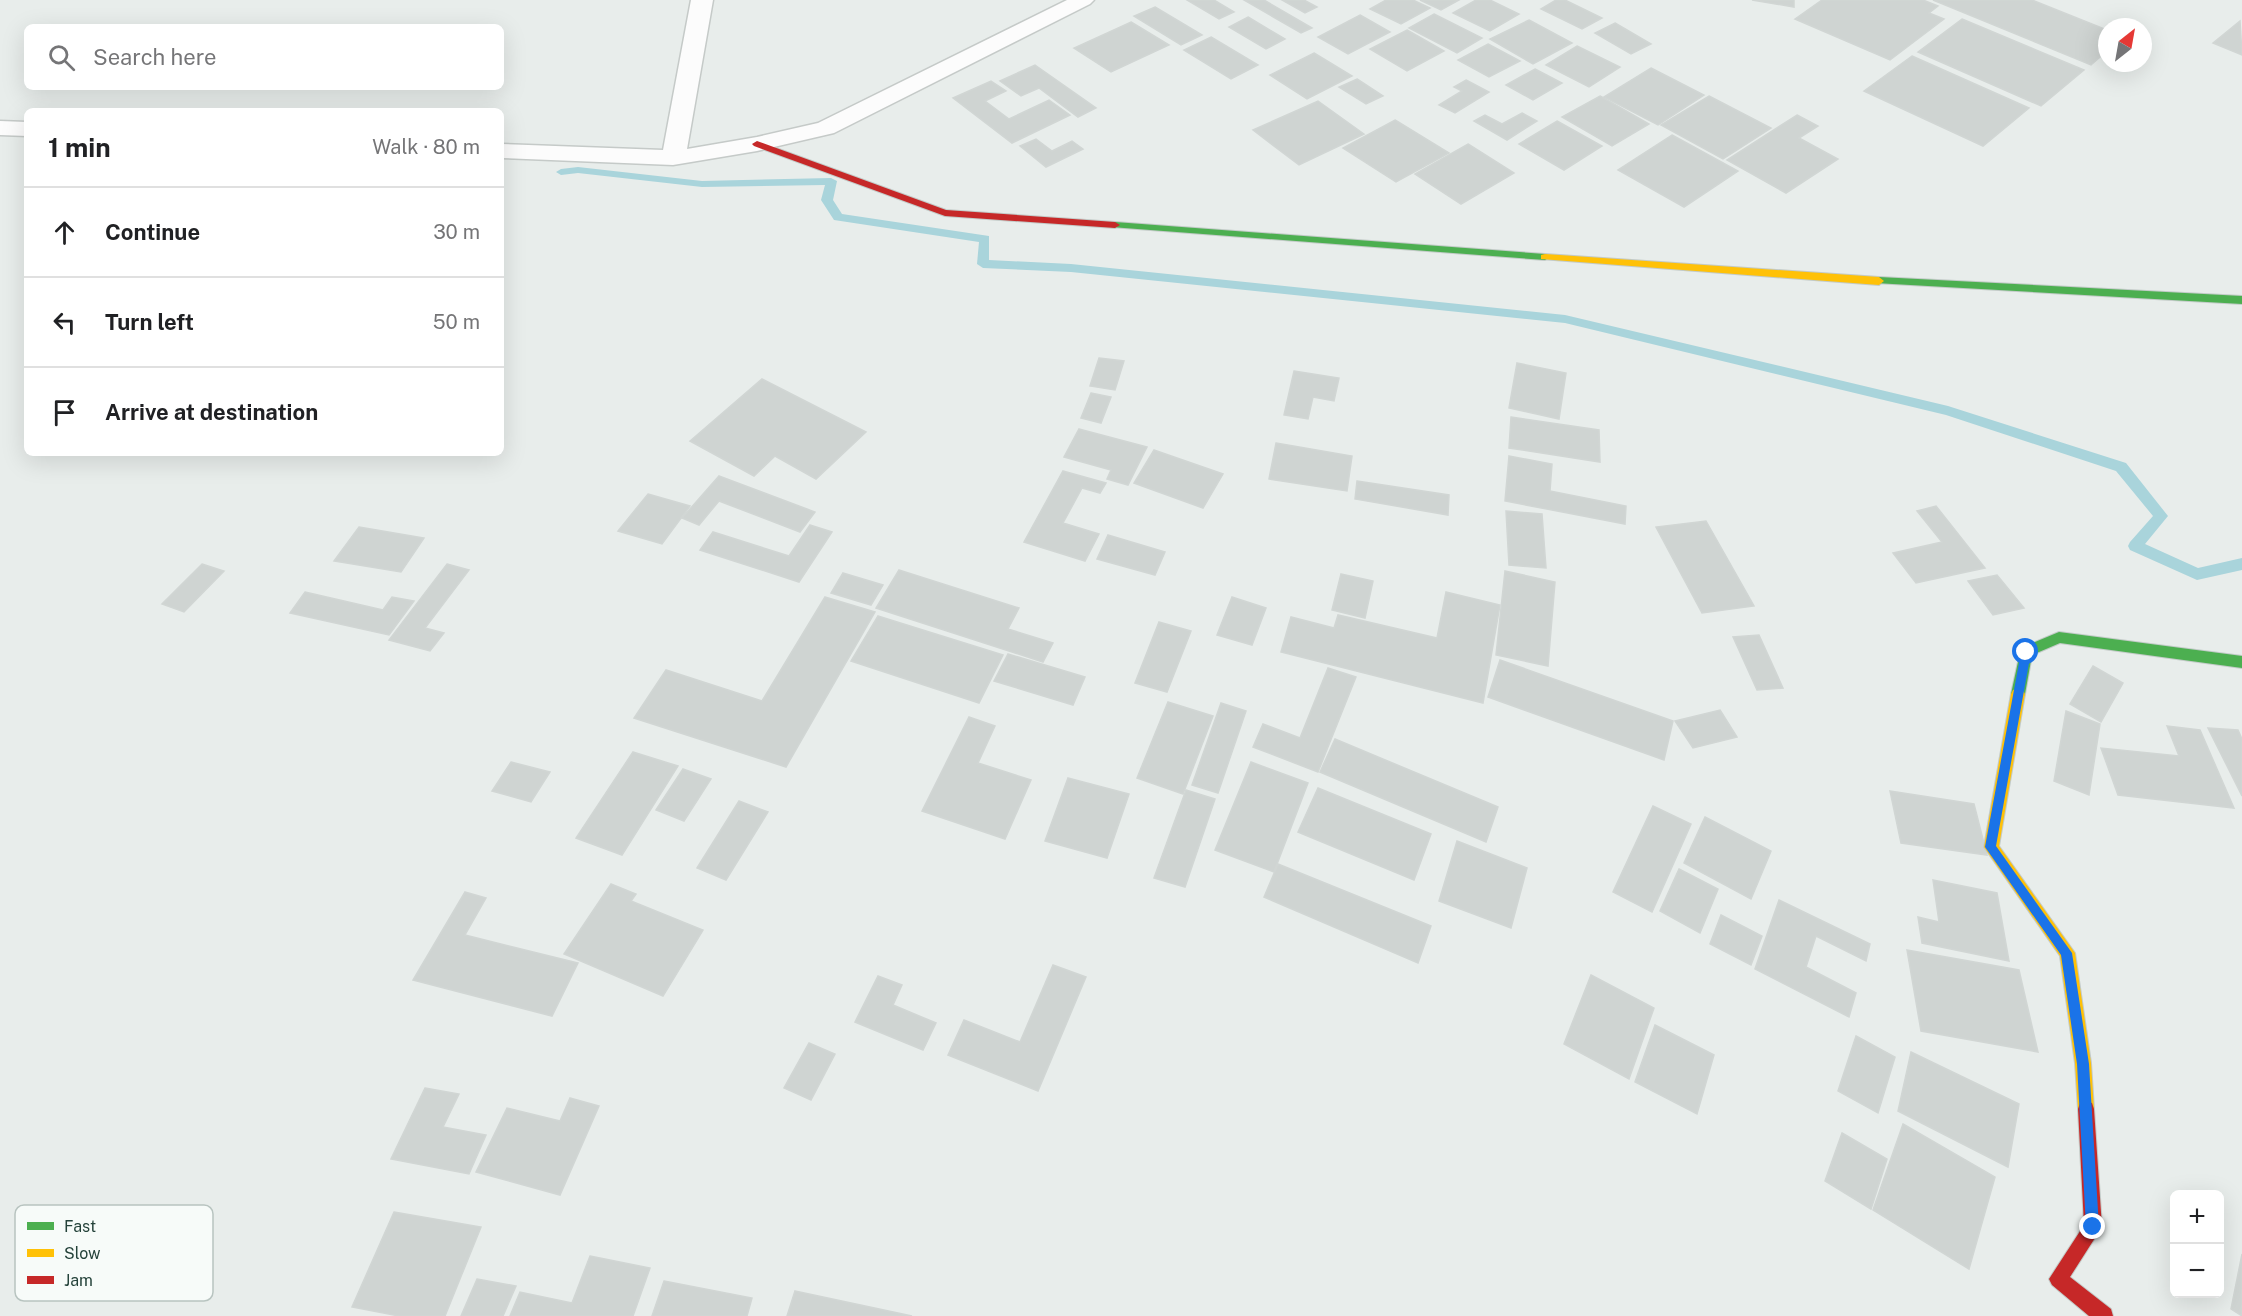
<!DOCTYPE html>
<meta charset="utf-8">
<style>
:root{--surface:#fff;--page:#f2f2f2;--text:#202124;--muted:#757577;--line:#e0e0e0}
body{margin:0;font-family:"Public Sans",sans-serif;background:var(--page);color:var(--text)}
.controls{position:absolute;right:18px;bottom:18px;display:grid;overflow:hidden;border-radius:9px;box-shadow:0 6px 24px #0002}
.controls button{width:54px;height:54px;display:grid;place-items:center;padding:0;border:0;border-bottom:2px solid var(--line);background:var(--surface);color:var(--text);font:30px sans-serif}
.compass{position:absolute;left:2098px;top:18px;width:54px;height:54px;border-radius:50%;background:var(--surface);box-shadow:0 6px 24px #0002;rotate:31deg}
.stop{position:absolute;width:18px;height:18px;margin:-14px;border:4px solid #1a73e8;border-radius:50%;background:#fff}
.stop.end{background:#1a73e8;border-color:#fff;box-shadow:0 2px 6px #0008}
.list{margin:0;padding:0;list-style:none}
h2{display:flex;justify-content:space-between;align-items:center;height:78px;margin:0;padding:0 24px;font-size:26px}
h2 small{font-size:20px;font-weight:400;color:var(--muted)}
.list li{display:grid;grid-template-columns:39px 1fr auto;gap:18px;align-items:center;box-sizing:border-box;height:90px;padding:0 24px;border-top:2px solid var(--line)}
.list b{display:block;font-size:22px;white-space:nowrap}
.list em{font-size:20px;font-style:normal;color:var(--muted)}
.icon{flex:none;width:33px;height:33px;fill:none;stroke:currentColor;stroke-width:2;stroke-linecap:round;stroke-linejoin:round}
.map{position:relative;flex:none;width:2242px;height:1316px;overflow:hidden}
.search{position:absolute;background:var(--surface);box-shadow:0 6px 24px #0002;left:24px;top:24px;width:480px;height:66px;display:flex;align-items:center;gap:15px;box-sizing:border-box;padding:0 21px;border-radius:9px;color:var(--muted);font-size:22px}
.panel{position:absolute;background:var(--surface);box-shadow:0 6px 24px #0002;left:24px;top:108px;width:480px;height:348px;border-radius:9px}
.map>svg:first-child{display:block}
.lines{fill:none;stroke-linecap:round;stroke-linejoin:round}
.stream{fill:#a9d4db;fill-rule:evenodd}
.building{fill:#cfd4d2;stroke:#d1d6d4;stroke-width:1.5}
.street-casing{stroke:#c5cac8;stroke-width:3}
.fast-casing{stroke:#c3cbc8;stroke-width:2}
.slow-casing{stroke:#c3cbc8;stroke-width:2}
.jam-casing{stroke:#c3cbc8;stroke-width:2}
.street{fill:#fcfcfc;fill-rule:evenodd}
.fast{fill:#4caf50;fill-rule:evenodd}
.slow{fill:#ffc107;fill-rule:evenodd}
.jam{fill:#c62828;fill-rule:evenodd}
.route{fill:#1a73e8}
.key{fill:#f7fbf9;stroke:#b8c4c0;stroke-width:1.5}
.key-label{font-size:16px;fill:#24423a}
</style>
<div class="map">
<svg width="2242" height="1316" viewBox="0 0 2242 1316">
<rect width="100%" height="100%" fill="#e8edeb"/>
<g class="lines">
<path class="stream" d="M578,167L702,181L831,178L837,181L833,200L842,214L989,236V260L1071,264L1565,315L1948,406L2126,463L2168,516L2145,544L2198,568L2242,558V570L2197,580L2130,550L2128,546L2130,542L2153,516L2116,471L1946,415L1565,323L1071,272L983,268L977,264L979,242L834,220L821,200L825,185L702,187L578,173L561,175L556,172L561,169Z"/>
</g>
<g class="building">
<path d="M1187,0H1214L1234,12L1219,19Z"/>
<path d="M1244,0H1264L1312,28L1301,33Z"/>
<path d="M1282,0H1304L1317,7L1305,13Z"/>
<path d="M1386,0H1413L1430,8L1401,24L1370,9Z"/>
<path d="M1420,0H1459L1441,10Z"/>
<path d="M1476,0H1490L1519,14L1490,31L1453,13Z"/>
<path d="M1556,0H1565L1602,18L1582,29L1541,9Z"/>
<path d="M1752,0H1794V7Z"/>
<path d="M1822,0H1923L1938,6L1929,13L1944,19L1890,60L1795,19Z"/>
<path d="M1933,0H2032L2107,30V51L2091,65Z"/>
<path d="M1155,7L1202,35L1181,45L1134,16Z"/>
<path d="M1434,14L1482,38L1457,53L1409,28Z"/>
<path d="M1360,15L1390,32L1348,54L1318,37Z"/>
<path d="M1248,17L1285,39L1266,49L1229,27Z"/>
<path d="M1962,19L2084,70L2041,106L1918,52Z"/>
<path d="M1529,20L1572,43L1533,64L1490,39Z"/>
<path d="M2240,21L2242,55L2213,43Z"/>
<path d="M1131,22L1169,45L1111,72L1074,48Z"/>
<path d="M1615,23L1651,44L1631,54L1595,33Z"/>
<path d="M1407,30L1444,51L1407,71L1370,49Z"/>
<path d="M1211,37L1258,65L1231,79L1184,50Z"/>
<path d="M1488,44L1520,61L1489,77L1458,60Z"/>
<path d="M1577,46L1620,67L1589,87L1546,65Z"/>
<path d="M1314,53L1352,76L1307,99L1270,75Z"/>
<path d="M1912,56L2029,108L1983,146L1864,91Z"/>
<path d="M1035,65L1096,108L1078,117L1039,88L1021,96L1000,81Z"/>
<path d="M1651,68L1704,95L1658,125L1604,97Z"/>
<path d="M1535,69L1562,83L1533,100L1506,85Z"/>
<path d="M1357,79L1383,96L1366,104L1339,87Z"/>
<path d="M1466,80L1489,92L1455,113L1439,105L1462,91L1454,87Z"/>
<path d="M991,81L1006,91L985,101L1009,119L1049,100L1070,115L1012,143L953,98Z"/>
<path d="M1600,96L1649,124L1612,146L1562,117Z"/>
<path d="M1709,96L1771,128L1723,159L1661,125Z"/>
<path d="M1318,101L1364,134L1299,165L1253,130Z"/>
<path d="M1522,113L1537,121L1507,140L1474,121L1485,115L1502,124Z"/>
<path d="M1797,115L1818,126L1799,138L1838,159L1786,193L1727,160Z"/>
<path d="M1395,120L1449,153L1396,182L1343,148Z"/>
<path d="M1557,121L1602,146L1564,170L1519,144Z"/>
<path d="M1672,135L1738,171L1684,207L1618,170Z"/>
<path d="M1036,139L1052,151L1072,141L1083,149L1046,167L1020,146Z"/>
<path d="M1468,144L1514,173L1461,204L1415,174Z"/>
<path d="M1099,358L1124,361L1115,390L1090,386Z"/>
<path d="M1517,363L1566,373L1559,419L1509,408Z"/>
<path d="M1294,371L1339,378L1334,401L1313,397L1308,419L1284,415Z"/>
<path d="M762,379L866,432L816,479L775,456L754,476L690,441Z"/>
<path d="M1091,393L1111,397L1101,423L1081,418Z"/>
<path d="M1511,417L1599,430L1600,462L1509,448Z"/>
<path d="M1079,429L1147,447L1128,485L1107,479L1111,470L1064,457Z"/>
<path d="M1276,443L1352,456L1347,491L1269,479Z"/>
<path d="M1154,450L1223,474L1203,508L1134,483Z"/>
<path d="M1509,456L1552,464L1550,491L1626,506L1625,524L1505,501Z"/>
<path d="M1063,471L1106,483L1100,493L1082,488L1063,523L1099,534L1085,561L1024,542Z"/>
<path d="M719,476L815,512L800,532L719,501L699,525L682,518Z"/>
<path d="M1357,481L1449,495L1448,515L1355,499Z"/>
<path d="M648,494L690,506L662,544L618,531Z"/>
<path d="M1936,506L1985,568L1916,583L1893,553L1942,542L1917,511Z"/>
<path d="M1506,511L1542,514L1546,568L1509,565Z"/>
<path d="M1706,521L1754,606L1702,613L1656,527Z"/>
<path d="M810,525L832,532L799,582L700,550L713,532L789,556Z"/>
<path d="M359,527L424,538L401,572L334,561Z"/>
<path d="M1108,535L1165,552L1155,575L1097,559Z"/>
<path d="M202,564L224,571L184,612L162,604Z"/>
<path d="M447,564L469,570L425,628L444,633L430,651L389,640Z"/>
<path d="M899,570L1019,608L1008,629L1053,643L1043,662L876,608Z"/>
<path d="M1505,571L1555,582L1548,666L1496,655Z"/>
<path d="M843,573L883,585L871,605L831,593Z"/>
<path d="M1341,574L1373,581L1365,618L1332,610Z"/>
<path d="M1997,575L2024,608L1993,615L1968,581Z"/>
<path d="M305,592L383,610L392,597L414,601L389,635L290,613Z"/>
<path d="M1446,592L1500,605L1483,703L1281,652L1291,617L1334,628L1338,615L1437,638Z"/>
<path d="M825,597L875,612L786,767L634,718L666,670L762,701Z"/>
<path d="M1232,597L1266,608L1252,645L1217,635Z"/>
<path d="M878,616L1003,655L979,703L851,661Z"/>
<path d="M1159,622L1191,631L1167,692L1135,683Z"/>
<path d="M1759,635L1783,688L1757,690L1733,637Z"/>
<path d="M1008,654L1085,677L1073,705L994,681Z"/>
<path d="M1500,660L1673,721L1664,760L1488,697Z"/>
<path d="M2093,666L2123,683L2101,722L2070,704Z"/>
<path d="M1328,668L1356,677L1318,772L1253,747L1263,724L1300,738Z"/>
<path d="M1168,702L1213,716L1183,794L1137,778Z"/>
<path d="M1221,703L1246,711L1218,793L1192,785Z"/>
<path d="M1720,710L1737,737L1693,748L1675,721Z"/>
<path d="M2066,711L2100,724L2089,795L2054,781Z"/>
<path d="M969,717L995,726L978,763L1031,780L1005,839L922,811Z"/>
<path d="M2167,726L2200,730L2234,808L2118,795L2101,748L2179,756Z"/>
<path d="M2208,728L2238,730L2242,739V796Z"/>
<path d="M1335,739L1498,807L1486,842L1320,772Z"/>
<path d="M633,752L678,766L622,855L576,838Z"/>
<path d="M511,762L550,772L531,802L492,791Z"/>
<path d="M1251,762L1308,783L1274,872L1215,850Z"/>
<path d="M683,769L711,779L684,821L656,810Z"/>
<path d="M1068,778L1129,794L1107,858L1045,841Z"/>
<path d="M1318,788L1431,834L1414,880L1298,832Z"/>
<path d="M1186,790L1215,799L1185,887L1154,878Z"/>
<path d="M1890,791L1974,804L1987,855L1901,843Z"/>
<path d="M739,801L768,812L726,880L697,868Z"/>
<path d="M1653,806L1691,824L1652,912L1613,892Z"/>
<path d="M1705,817L1771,851L1751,899L1684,863Z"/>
<path d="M1457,841L1527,868L1511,928L1439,901Z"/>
<path d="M1278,864L1431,926L1418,963L1264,897Z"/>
<path d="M1679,869L1718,889L1700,933L1660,911Z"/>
<path d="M1933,880L1997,893L2009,961L1922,943L1918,917L1939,922Z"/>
<path d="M611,884L636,894L631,901L703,930L663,996L564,954Z"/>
<path d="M465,892L486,898L465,935L578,963L552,1016L413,980Z"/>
<path d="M1779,900L1870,944L1866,961L1816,936L1806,967L1856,993L1849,1017L1755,969Z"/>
<path d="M1721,915L1762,936L1751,965L1710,944Z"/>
<path d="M1907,950L2019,970L2038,1052L1921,1031Z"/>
<path d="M1053,965L1086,977L1038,1091L948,1055L964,1020L1020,1042Z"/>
<path d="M1591,975L1654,1008L1629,1079L1564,1044Z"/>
<path d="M878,976L902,985L893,1005L936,1023L923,1050L855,1022Z"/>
<path d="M1655,1025L1714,1055L1697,1114L1635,1082Z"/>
<path d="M1856,1036L1895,1057L1878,1113L1838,1091Z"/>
<path d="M809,1043L835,1054L811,1100L784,1088Z"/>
<path d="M1911,1052L2019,1104L2008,1167L1898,1111Z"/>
<path d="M425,1088L459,1094L443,1127L486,1135L469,1174L391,1159Z"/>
<path d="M570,1098L599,1106L560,1195L476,1172L507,1108L560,1121Z"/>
<path d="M1903,1124L1995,1177L1969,1269L1873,1210Z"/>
<path d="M1842,1133L1887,1159L1871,1209L1825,1181Z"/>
<path d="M394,1212L481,1227L445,1316H399L352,1307Z"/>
<path d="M2242,1254V1316L2231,1309Z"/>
<path d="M590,1256L650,1268L633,1316H510L520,1292L572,1303Z"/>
<path d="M477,1279L516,1286L503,1316H461Z"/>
<path d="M664,1281L752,1298L747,1316H652Z"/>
<path d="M795,1291L912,1316H787Z"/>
</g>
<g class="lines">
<defs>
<g id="street">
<path d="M691,0H713L687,149L757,137L818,123L1067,0H1094L1090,4L834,133L757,151L673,165L501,158V144L663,150Z"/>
<path d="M0,121L27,122V136L0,135Z"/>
</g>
<g id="fast">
<path d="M1115,222L1545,254L1550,257L1545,260L1111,227L1110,225Z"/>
<path d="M1879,277L2242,296V304L1875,283L1874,281Z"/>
<path d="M2059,632L2242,656V668L2060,643L2032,655L2025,694L2023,698L2018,700L2013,698L2011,694L2021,648Z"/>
</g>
<g id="slow">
<path d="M1545,254L1879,277L1884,281L1879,285L1541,259V255Z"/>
<path d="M2018,688L2023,690L2025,694L1999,846L2075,953L2091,1063L2094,1109L2092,1115L2086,1117L2080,1115L2078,1109L2075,1063L2060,956L1984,847L2011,694L2013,690Z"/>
</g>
<g id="jam">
<path d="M757,141L946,210L1115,222L1120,225L1115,228L945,216L754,146L752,144Z"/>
<path d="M2086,1101L2092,1103L2094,1109L2102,1227L2070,1277L2111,1309L2113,1316H2089L2052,1285L2049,1279L2084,1225L2078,1109L2080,1103Z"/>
</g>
</defs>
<use href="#street" class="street-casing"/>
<use href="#fast" class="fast-casing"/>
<use href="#slow" class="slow-casing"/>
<use href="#jam" class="jam-casing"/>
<use href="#street" class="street"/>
<use href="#fast" class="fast"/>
<use href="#slow" class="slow"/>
<use href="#jam" class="jam"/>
</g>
<path class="route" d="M2026,648L2031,652L1996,846L2072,953L2089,1064L2099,1227L2097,1231L2093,1233L2088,1231L2086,1227L2077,1064L2061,955L1985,847L2021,652Z"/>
<rect x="15" y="1205" width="198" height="96" rx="9" class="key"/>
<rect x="27" y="1222" width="27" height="8" fill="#4caf50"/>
<rect x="27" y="1249" width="27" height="8" fill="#ffc107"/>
<rect x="27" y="1276" width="27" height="8" fill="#c62828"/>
<g class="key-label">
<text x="64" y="1232">Fast</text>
<text x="64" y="1259">Slow</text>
<text x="64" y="1286">Jam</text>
</g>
</svg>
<div class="controls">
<button>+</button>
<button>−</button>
</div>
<svg class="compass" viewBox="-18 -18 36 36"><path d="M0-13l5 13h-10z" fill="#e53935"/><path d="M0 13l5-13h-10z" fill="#757577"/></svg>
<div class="stop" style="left:2026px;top:652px"></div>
<div class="stop end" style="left:2093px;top:1227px"></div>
<div class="search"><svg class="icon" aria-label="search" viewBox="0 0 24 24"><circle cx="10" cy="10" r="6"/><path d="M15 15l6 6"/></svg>Search here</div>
<section class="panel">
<h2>1 min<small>Walk · 80 m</small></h2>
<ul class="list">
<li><svg class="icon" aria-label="ahead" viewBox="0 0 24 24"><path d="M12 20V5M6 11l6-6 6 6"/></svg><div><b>Continue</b></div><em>30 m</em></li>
<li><svg class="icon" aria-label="left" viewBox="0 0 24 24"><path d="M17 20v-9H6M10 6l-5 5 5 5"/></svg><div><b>Turn left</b></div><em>50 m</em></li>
<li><svg class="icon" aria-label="arrive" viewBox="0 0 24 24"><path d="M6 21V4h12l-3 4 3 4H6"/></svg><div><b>Arrive at destination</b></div></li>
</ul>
</section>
</div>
